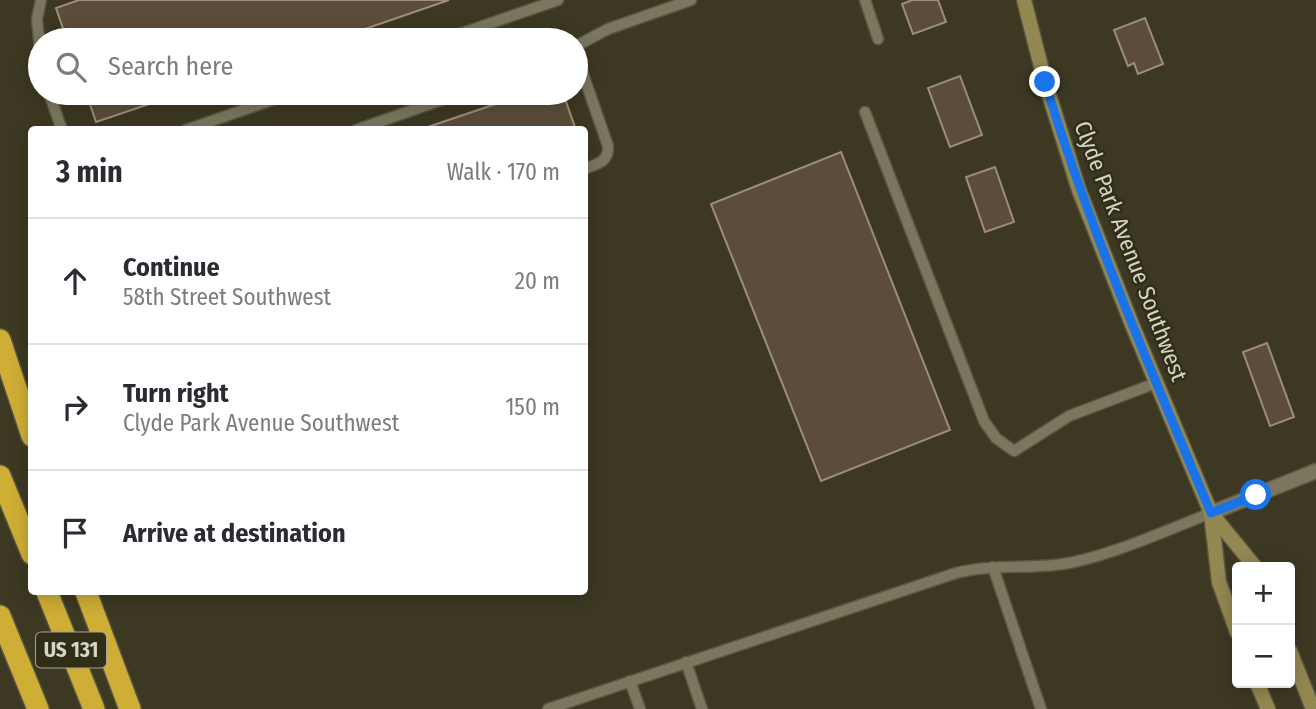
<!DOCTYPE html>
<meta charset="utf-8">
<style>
:root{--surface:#fff;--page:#f2f2f3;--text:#2b2b33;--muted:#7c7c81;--line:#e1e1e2}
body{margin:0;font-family:"Fira Sans Condensed",sans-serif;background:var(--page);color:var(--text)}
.controls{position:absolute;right:21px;bottom:21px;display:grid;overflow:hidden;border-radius:7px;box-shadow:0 4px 18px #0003}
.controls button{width:63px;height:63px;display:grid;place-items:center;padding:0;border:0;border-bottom:2px solid var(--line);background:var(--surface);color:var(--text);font:35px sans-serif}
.stop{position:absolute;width:21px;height:21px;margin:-16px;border:5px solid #1a73e8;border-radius:50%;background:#fff}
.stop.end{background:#1a73e8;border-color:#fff;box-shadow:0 2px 7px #0008}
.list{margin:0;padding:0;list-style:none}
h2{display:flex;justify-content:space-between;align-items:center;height:91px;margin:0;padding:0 28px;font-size:30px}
h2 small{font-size:23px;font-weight:400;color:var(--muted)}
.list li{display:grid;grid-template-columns:46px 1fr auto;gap:21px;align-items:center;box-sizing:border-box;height:126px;padding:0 28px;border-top:2px solid var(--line)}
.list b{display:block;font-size:26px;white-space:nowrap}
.list p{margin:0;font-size:23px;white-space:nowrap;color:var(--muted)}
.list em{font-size:23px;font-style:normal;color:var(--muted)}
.icon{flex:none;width:38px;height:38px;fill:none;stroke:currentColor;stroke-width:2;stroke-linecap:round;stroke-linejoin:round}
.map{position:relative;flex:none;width:1316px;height:709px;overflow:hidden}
.search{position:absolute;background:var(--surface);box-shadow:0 4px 18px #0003;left:28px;top:28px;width:560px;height:77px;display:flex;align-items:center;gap:18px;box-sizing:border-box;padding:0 24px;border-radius:38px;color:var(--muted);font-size:26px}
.panel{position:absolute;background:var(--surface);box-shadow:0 4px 18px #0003;left:28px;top:126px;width:560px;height:469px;border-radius:7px}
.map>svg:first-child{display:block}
.building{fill:#5c4d3a;stroke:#9e8e79;stroke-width:2}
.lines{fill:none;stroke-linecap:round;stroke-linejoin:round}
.lane-casing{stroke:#595542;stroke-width:13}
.street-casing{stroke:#595542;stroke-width:17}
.secondary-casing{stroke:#595542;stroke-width:17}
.highway-casing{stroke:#595542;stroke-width:24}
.lane{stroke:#7b775f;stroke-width:10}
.street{stroke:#7b775f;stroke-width:14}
.secondary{stroke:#948852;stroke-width:14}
.highway{stroke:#cfae35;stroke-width:21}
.route{stroke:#1a73e8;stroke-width:9}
.labels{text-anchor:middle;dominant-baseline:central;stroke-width:5;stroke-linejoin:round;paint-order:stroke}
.shield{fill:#312e18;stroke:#a4a292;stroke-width:2}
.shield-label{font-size:21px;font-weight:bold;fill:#d6d4c7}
.street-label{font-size:23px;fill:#d6d4c7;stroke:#312e18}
</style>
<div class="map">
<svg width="1316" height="709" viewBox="0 0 1316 709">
<rect width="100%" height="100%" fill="#3c3822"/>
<g class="building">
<path d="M79,0H449L333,40H67L56,8Z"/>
<path d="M912,0H938L946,22L913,34L902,4Z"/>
<path d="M1145,18L1163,64L1138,74L1134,63L1128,66L1114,30Z"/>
<path d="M960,76L982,135L950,147L928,88Z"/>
<path d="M86,93H182L96,122Z"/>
<path d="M528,93H563L576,130H429L428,127Z"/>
<path d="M841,152L950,430L821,481L711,204Z"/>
<path d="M995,167L1014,222L985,232L966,177Z"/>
<path d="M1267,343L1294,417L1270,426L1243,352Z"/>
</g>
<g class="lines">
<defs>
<g id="lane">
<path d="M865,0L878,39"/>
<path d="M442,40L558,0"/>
<path d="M576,46L608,29L691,0"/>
<path d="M40,50L37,19L41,0"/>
<path d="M576,54L608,146C609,162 597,164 584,169"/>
<path d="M49,93L62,130"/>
<path d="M865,112L984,421L996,438L1014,451L1069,416L1156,383"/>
<path d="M186,130L292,93"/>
<path d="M356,130L461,93"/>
<path d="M993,567L1041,709"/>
<path d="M686,662L702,709"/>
<path d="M630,681L640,709"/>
<path d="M548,709L956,573C992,564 1028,569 1063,564C1108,557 1167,530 1211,513"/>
</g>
<path id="street" d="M1211,513L1316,471"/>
<g id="secondary">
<path d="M1024,0L1045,82L1079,190L1133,327L1211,513L1219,582L1237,632"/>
<path d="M1211,513L1255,567"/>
<path d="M1290,651L1313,709"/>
<path d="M1257,683L1268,709"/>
</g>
<g id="highway">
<path d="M0,340L32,436"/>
<path d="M0,476L32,554"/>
<path d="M47,592L94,709"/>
<path d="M86,592L130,709"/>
<path d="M0,616L38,709"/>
</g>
</defs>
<use href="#lane" class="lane-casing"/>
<use href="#street" class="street-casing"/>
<use href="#secondary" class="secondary-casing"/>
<use href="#highway" class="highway-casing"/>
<use href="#lane" class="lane"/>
<use href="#street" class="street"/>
<use href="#secondary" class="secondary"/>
<use href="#highway" class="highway"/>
</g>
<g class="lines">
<path class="route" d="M1045,82C1090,230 1151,371 1211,513L1256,495"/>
</g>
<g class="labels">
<rect class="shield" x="36" y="632.5" width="70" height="35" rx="5"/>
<g class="shield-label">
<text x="71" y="650">US 131</text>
</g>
<g class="street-label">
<text transform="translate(1131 251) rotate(69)">Clyde Park Avenue Southwest</text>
</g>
</g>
</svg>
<div class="controls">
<button>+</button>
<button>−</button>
</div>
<div class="stop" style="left:1256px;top:495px"></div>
<div class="stop end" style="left:1045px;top:82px"></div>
<div class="search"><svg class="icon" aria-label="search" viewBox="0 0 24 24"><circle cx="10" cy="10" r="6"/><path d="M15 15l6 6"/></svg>Search here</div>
<section class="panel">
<h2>3 min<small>Walk · 170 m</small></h2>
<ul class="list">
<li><svg class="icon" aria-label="ahead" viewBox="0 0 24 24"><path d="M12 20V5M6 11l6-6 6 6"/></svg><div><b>Continue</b><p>58th Street Southwest</p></div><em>20 m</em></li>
<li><svg class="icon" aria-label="right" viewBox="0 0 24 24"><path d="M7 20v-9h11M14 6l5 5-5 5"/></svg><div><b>Turn right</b><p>Clyde Park Avenue Southwest</p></div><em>150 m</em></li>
<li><svg class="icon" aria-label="arrive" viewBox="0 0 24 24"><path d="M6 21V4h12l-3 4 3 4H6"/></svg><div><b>Arrive at destination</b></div></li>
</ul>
</section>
</div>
